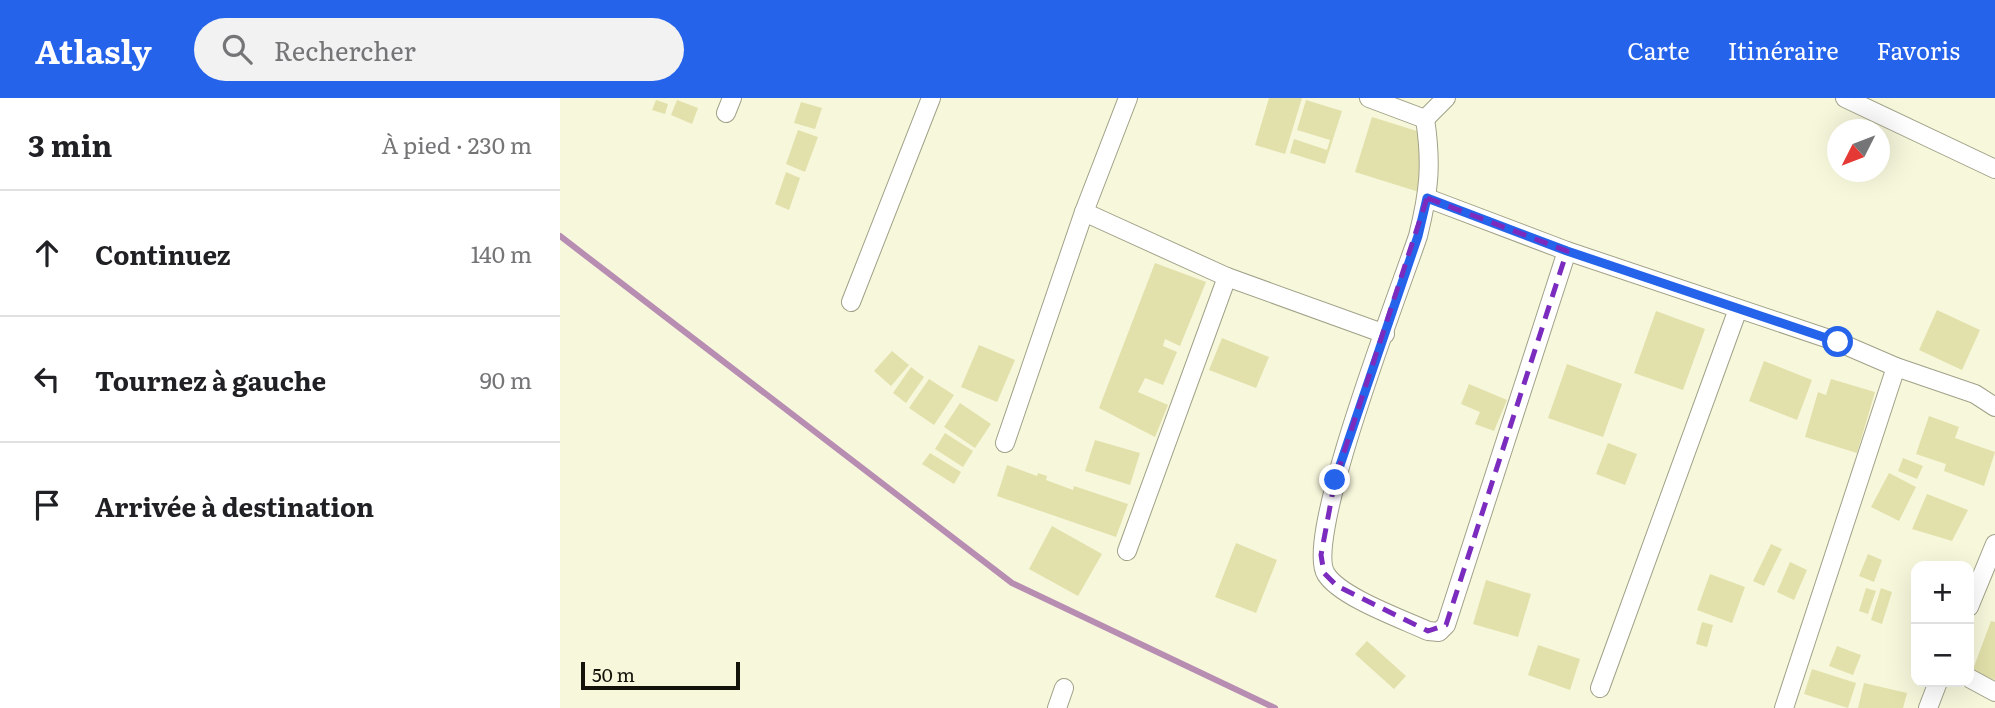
<!DOCTYPE html>
<html lang="fr">
<meta charset="utf-8">
<style>
:root{--surface:#fff;--page:#f2f2f2;--text:#202124;--muted:#757577;--line:#e0e0e0;--accent:#2563eb}
body{margin:0;font-family:Literata,serif;background:var(--page);color:var(--text)}
.controls{position:absolute;right:21px;bottom:21px;display:grid;overflow:hidden;border-radius:14px;box-shadow:0 7px 28px #0002}
.controls button{width:63px;height:63px;display:grid;place-items:center;padding:0;border:0;border-bottom:2px solid var(--line);background:var(--surface);color:var(--text);font:35px sans-serif}
.compass{position:absolute;left:1267px;top:21px;width:63px;height:63px;border-radius:50%;background:var(--surface);box-shadow:0 7px 28px #0002;rotate:228deg}
.scale{position:absolute;left:21px;bottom:18px;width:159px;box-sizing:border-box;padding-left:7px;border:4px solid #13130a;border-top:0;font-size:19px;line-height:24px;white-space:nowrap;color:#13130a;-webkit-text-stroke:5px #f7f7dc;paint-order:stroke}
.stop{position:absolute;width:21px;height:21px;margin:-16px;border:5px solid #2563eb;border-radius:50%;background:#fff}
.stop.end{background:#2563eb;border-color:#fff;box-shadow:0 2px 7px #0008}
.list{margin:0;padding:0;list-style:none}
h2{display:flex;justify-content:space-between;align-items:center;height:91px;margin:0;padding:0 28px;font-size:30px}
h2 small{font-size:23px;font-weight:400;color:var(--muted)}
.list li{display:grid;grid-template-columns:46px 1fr auto;gap:21px;align-items:center;box-sizing:border-box;height:126px;padding:0 28px;border-top:2px solid var(--line)}
.list b{display:block;font-size:26px;white-space:nowrap}
.list em{font-size:23px;font-style:normal;color:var(--muted)}
.icon{flex:none;width:38px;height:38px;fill:none;stroke:currentColor;stroke-width:2;stroke-linecap:round;stroke-linejoin:round}
.map{position:relative;flex:none;width:1435px;height:610px;overflow:hidden}
header{display:flex;align-items:center;gap:42px;box-sizing:border-box;height:98px;padding:0 35px;background:var(--accent);color:#fff}
header strong{font-size:33px}
nav{display:flex;gap:38px;margin-inline-start:auto;font-size:24px}
.search{width:490px;height:63px;background:var(--page);display:flex;align-items:center;gap:18px;box-sizing:border-box;padding:0 24px;border-radius:38px;color:var(--muted);font-size:26px}
main{display:flex}
aside{flex:1;background:var(--surface)}
.map>svg:first-child{display:block}
.lines{fill:none;stroke-linecap:round;stroke-linejoin:round}
.stream{stroke:#b78db2;stroke-width:6}
.building{fill:#e2e1ab}
.street-casing{stroke:#a1a188;stroke-width:20}
.street{stroke:#fff;stroke-width:18}
.route{stroke:#2563eb;stroke-width:9}
.marked{fill:none;stroke:#7b2cbf;stroke-width:5;stroke-dasharray:14 9;stroke-linejoin:round}
</style>
<header>
<strong>Atlasly</strong>
<div class="search"><svg class="icon" aria-label="search" viewBox="0 0 24 24"><circle cx="10" cy="10" r="6"/><path d="M15 15l6 6"/></svg>Rechercher</div>
<nav><a>Carte</a><a>Itinéraire</a><a>Favoris</a></nav>
</header>
<main>
<aside>
<h2>3 min<small>À pied · 230 m</small></h2>
<ul class="list">
<li><svg class="icon" aria-label="ahead" viewBox="0 0 24 24"><path d="M12 20V5M6 11l6-6 6 6"/></svg><div><b>Continuez</b></div><em>140 m</em></li>
<li><svg class="icon" aria-label="left" viewBox="0 0 24 24"><path d="M17 20v-9H6M10 6l-5 5 5 5"/></svg><div><b>Tournez à gauche</b></div><em>90 m</em></li>
<li><svg class="icon" aria-label="arrive" viewBox="0 0 24 24"><path d="M6 21V4h12l-3 4 3 4H6"/></svg><div><b>Arrivée à destination</b></div></li>
</ul>
</aside>
<div class="map">
<svg width="1435" height="610" viewBox="0 0 1435 610">
<rect width="100%" height="100%" fill="#f7f7dc"/>
<g class="lines">
<path class="stream" d="M0,138L452,485L715,610"/>
</g>
<g class="building">
<path d="M709,0H742L725,56L695,47Z"/>
<path d="M96,2L108,6L105,16L92,12Z"/>
<path d="M117,2L138,10L132,26L111,17Z"/>
<path d="M746,2L782,13L765,66L730,55L734,41L767,52L770,42L737,32Z"/>
<path d="M241,4L262,10L255,31L234,25Z"/>
<path d="M812,19L876,39L859,94L795,74Z"/>
<path d="M238,32L258,39L245,74L226,66Z"/>
<path d="M226,74L240,80L229,112L215,106Z"/>
<path d="M595,165L646,184L620,248L605,241L603,248L617,254L603,287L585,280L578,294L608,307L595,339L539,310Z"/>
<path d="M1377,212L1420,232L1402,272L1359,252Z"/>
<path d="M1096,213L1145,231L1123,292L1074,275Z"/>
<path d="M662,240L709,259L696,290L649,272Z"/>
<path d="M419,247L455,262L437,304L401,289Z"/>
<path d="M332,253L349,267L331,288L314,273Z"/>
<path d="M1204,263L1252,282L1237,322L1189,303Z"/>
<path d="M1007,266L1062,286L1043,339L988,320Z"/>
<path d="M351,269L364,279L346,305L333,295Z"/>
<path d="M369,281L394,297L374,327L349,310Z"/>
<path d="M1271,281L1315,294L1297,355L1245,339L1258,294L1266,297Z"/>
<path d="M909,286L947,302L934,333L915,326L920,314L901,306Z"/>
<path d="M400,305L431,326L415,350L384,329Z"/>
<path d="M1369,318L1399,329L1395,340L1435,354L1424,388L1384,373L1386,366L1356,356Z"/>
<path d="M385,335L413,353L403,369L375,351Z"/>
<path d="M535,342L580,355L570,387L525,373Z"/>
<path d="M1048,345L1077,356L1065,387L1036,376Z"/>
<path d="M370,355L401,374L394,386L362,366Z"/>
<path d="M1343,360L1363,368L1357,381L1338,373Z"/>
<path d="M447,367L477,378L478,375L487,378L486,382L513,392L514,388L568,406L556,439L437,398Z"/>
<path d="M1329,375L1356,389L1339,423L1311,409Z"/>
<path d="M1367,396L1408,412L1392,443L1352,431Z"/>
<path d="M492,428L542,456L518,498L469,471Z"/>
<path d="M676,445L717,462L696,515L655,499Z"/>
<path d="M1211,446L1222,451L1204,488L1193,483Z"/>
<path d="M1308,456L1322,462L1314,484L1299,478Z"/>
<path d="M1230,464L1247,472L1234,502L1217,494Z"/>
<path d="M1150,476L1185,489L1172,525L1137,512Z"/>
<path d="M926,482L971,496L958,539L913,526Z"/>
<path d="M1306,490L1316,493L1308,516L1299,513Z"/>
<path d="M1321,490L1332,494L1322,526L1311,522Z"/>
<path d="M1431,523L1435,524V582L1412,574Z"/>
<path d="M1142,524L1153,527L1147,549L1136,546Z"/>
<path d="M807,543L846,578L834,591L795,556Z"/>
<path d="M978,547L1020,561L1010,592L968,577Z"/>
<path d="M1277,548L1301,557L1293,577L1269,568Z"/>
<path d="M1252,571L1296,585L1288,610L1244,596Z"/>
<path d="M1304,585L1347,595L1343,610H1298Z"/>
</g>
<g class="lines">
<defs>
<g id="street">
<path d="M809,0L865,21"/>
<path d="M1285,0L1435,71"/>
<path d="M166,15L172,0"/>
<path d="M865,21C872,66 869,94 858,138C841,189 743,440 766,476C780,499 842,521 868,533L879,534L886,527L1007,153"/>
<path d="M865,21L886,0"/>
<path d="M867,100L1007,153L1278,244L1336,269L1415,296L1435,309"/>
<path d="M524,114L667,179L825,236"/>
<path d="M291,204L371,0"/>
<path d="M445,345L524,114L568,0"/>
<path d="M567,453L667,179"/>
<path d="M1409,509L1435,446"/>
<path d="M1409,580L1435,594"/>
<path d="M1040,590L1178,211"/>
<path d="M497,610L504,590"/>
<path d="M1224,610L1336,269"/>
<path d="M1368,610L1378,584"/>
</g>
</defs>
<use href="#street" class="street-casing"/>
<use href="#street" class="street"/>
</g>
<g class="lines">
<path class="route" d="M775,382L858,138L867,100L1007,153L1278,244"/>
</g>
<path class="marked" d="M867,100L1007,153L886,527L868,533L777,488L764,475L761,457L775,382Z"/>
</svg>
<div class="controls">
<button>+</button>
<button>−</button>
</div>
<svg class="compass" viewBox="-18 -18 36 36"><path d="M0-13l5 13h-10z" fill="#e53935"/><path d="M0 13l5-13h-10z" fill="#757577"/></svg>
<div class="scale">50 m</div>
<div class="stop" style="left:1278px;top:244px"></div>
<div class="stop end" style="left:775px;top:382px"></div>
</div>
</main>
